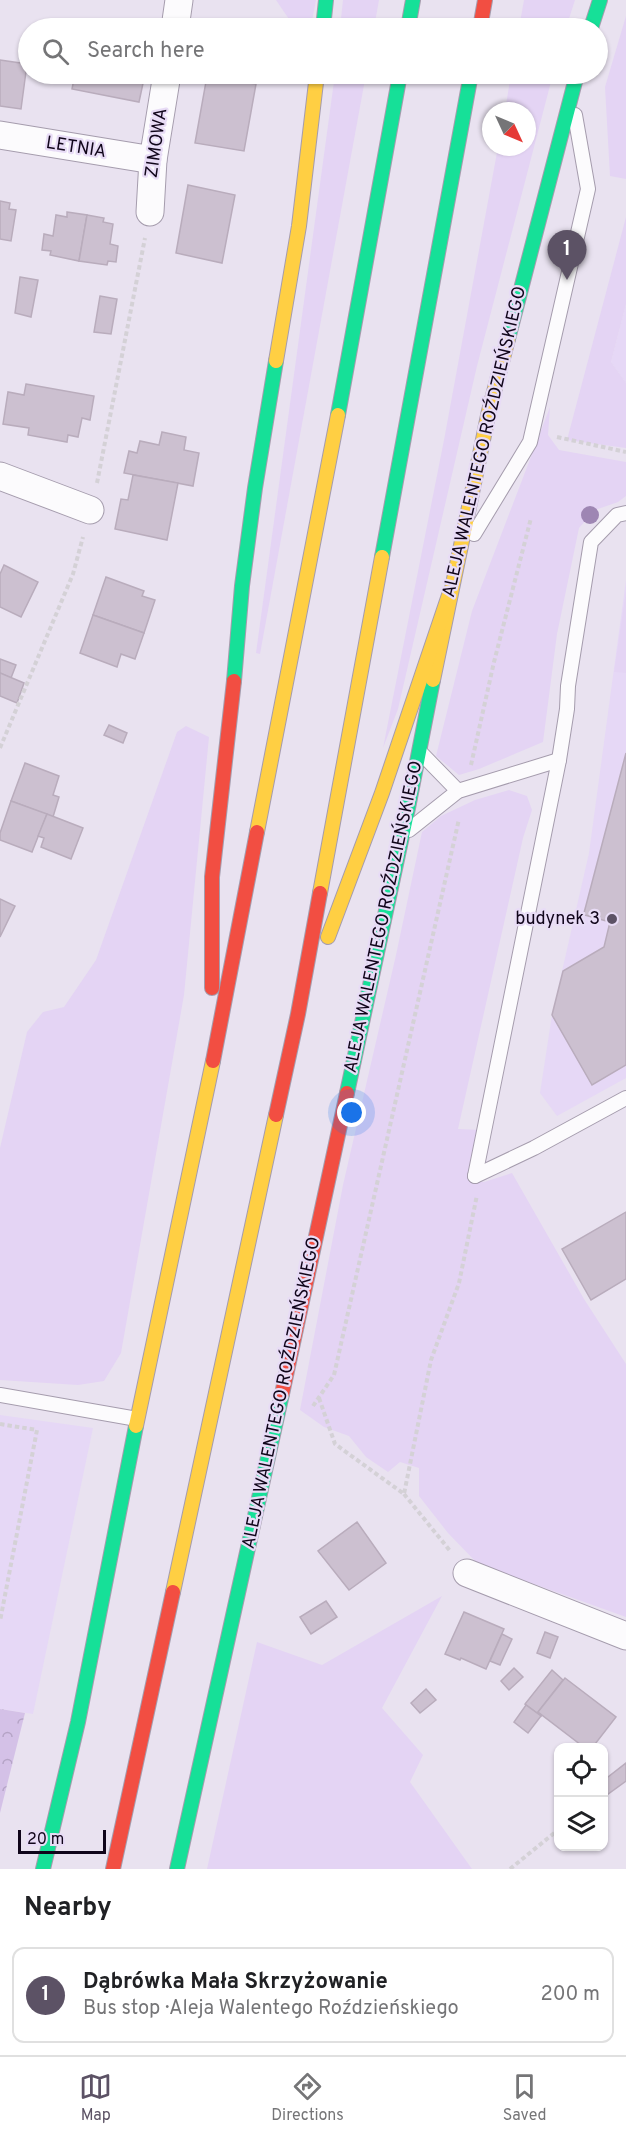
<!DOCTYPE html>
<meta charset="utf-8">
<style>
:root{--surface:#fff;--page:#f2f2f2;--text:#202124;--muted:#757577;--line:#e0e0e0;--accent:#5c5265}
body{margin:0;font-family:Overpass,sans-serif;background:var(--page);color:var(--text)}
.controls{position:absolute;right:18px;bottom:18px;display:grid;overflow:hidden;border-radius:12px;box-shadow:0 2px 4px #0004}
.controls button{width:54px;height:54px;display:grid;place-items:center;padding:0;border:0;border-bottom:2px solid var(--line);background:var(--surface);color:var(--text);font:30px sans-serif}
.compass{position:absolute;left:482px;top:102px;width:54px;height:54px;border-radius:50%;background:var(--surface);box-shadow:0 2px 4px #0004;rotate:134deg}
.scale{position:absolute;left:18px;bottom:15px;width:88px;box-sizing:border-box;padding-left:6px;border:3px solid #10051a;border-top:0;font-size:16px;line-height:21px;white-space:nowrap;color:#10051a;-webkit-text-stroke:4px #e8dcf6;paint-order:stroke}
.you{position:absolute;left:352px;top:1113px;width:21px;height:21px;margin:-15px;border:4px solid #fff;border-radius:50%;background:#1a73e8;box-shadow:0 0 0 9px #1a73e833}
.badge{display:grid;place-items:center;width:39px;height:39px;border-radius:50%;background:var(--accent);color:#fff;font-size:20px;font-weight:700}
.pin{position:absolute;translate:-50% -50px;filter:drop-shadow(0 2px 3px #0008)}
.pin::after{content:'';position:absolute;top:32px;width:21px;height:18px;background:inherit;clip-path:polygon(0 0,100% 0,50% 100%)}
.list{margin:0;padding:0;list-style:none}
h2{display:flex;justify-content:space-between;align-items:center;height:78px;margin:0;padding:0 24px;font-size:26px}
h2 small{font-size:20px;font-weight:400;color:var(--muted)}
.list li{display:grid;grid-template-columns:39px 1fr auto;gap:18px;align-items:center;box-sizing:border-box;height:96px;margin:0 12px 12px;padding:0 12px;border:2px solid var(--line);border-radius:12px}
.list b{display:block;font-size:22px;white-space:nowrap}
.list p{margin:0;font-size:20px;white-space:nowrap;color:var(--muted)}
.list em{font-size:20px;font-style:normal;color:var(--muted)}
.icon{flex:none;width:33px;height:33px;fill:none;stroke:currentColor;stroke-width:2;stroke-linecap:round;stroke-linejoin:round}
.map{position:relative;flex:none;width:626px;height:1869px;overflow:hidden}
.search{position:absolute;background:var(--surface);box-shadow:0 2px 4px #0004;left:18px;right:18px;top:18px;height:66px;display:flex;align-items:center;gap:15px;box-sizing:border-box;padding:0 21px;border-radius:33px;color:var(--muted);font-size:22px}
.sheet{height:186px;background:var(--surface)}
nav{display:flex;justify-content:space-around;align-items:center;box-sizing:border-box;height:84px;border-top:2px solid var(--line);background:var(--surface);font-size:16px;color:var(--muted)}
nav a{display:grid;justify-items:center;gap:3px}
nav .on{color:var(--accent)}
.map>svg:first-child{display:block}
.built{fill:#e6d8f6}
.grass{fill:#e4d4f4}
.forest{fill:url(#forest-crowns)}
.building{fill:#ccc0d0;stroke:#b9acbc;stroke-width:1.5}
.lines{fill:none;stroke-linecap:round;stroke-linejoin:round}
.lane-casing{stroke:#a59cad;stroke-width:16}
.street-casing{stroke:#a59cad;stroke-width:29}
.fast-casing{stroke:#a59cad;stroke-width:16}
.slow-casing{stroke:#a59cad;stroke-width:16}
.jam-casing{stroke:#a59cad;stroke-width:16}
.path{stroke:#d4d1d6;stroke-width:4;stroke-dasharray:4.5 3;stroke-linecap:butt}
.lane{stroke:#fcfbfd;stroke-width:14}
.street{stroke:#fcfbfd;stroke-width:27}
.fast{stroke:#16e098;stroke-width:14}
.slow{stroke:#ffcf43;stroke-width:14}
.jam{stroke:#f24e42;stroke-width:14}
.tree{fill:#9e86b3}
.poi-dot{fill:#5c5265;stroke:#e8dcf6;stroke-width:2}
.labels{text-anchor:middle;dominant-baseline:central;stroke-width:4.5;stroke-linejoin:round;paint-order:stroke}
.street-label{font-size:18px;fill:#10051a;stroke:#e8dcf6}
.poi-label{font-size:18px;fill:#10051a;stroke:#e8dcf6;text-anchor:end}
</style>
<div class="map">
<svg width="626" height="1869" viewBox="0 0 626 1869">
<defs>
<pattern id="forest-crowns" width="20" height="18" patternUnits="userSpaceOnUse" patternTransform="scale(1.5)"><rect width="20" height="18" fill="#d4c1e7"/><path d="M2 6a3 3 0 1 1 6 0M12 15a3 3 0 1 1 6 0" fill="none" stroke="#b5a4c6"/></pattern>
</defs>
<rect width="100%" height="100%" fill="#e9e2f0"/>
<g class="built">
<path d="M626,304V383L611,362Z"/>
<path d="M626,580V1078L557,1116L540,1093L552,1015L589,853Z"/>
<path d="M0,1415L93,1428L33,1714L0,1709Z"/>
</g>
<g class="grass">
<path d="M276,0H316L312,21L295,28Z"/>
<path d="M343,0H379L374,28H340Z"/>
<path d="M524,0H575L566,28H519Z"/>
<path d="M626,16V179L610,176L605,87Z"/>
<path d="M335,74H366L260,654L256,653Z"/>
<path d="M511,74H553L477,366L398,709L383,748L444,440L498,147H527V111H505Z"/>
<path d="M626,217V304L611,362L626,383V448L567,440Z"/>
<path d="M550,407L548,435L559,450L626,462V496L618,502L595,510L579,528L557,634L543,742L479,769L459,775L436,756L472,611Z"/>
<path d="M626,591V673L614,672Z"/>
<path d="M186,726L209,737L184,995L121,1353L104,1381L78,1385L0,1380V1148L27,1032L43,1012L64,1007L96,960L177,732Z"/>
<path d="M509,790L527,796L532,810L523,838L458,1129L481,1130L475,1181L484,1182L512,1173L584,1299L626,1364V1617L478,1564L448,1533L419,1496V1468L400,1462L388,1472L366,1457L349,1436L324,1427L300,1410L343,1185L396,955L422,832L441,816L475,800Z"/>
<path d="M442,1596L382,1708L423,1755L410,1782L472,1869H207L257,1642L322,1665Z"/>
</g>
<path class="forest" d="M0,1709L25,1713L0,1813Z"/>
<g class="building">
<path d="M0,60L27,64L21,109L0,106Z"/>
<path d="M75,74H145L139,102L72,89Z"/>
<path d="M207,76L256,84L244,151L195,143Z"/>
<path d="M188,185L235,195L222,263L176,253Z"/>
<path d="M0,201L10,203L9,209L16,210L11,241L0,239Z"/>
<path d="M67,212L87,215L79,261L50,255L51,251L42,250L44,234L53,236L56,215L67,217Z"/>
<path d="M87,215L104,218L103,222L113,224L110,244L118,246L116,262L108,261L107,265L79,261Z"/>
<path d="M20,277L38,280L31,317L15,313Z"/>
<path d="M100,296L117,299L111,334L94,332Z"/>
<path d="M26,384L94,396L90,420L82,418L78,437L68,435L67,442L28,435L29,428L3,424L8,392L24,395Z"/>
<path d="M162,432L186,437L184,450L199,453L193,486L124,473L129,451L137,453L140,441L159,445Z"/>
<path d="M133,475L178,483L167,540L115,529L121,499L128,500Z"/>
<path d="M4,565L38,582L21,617L0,607V574Z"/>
<path d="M106,577L144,591L142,596L155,600L144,633L93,615Z"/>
<path d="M93,615L144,633L135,659L121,654L117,667L80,653Z"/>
<path d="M0,659L16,665L11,678L0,673Z"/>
<path d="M0,673L24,683L17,703L0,696Z"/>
<path d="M109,725L127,733L123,743L104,735Z"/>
<path d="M626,753V1065L592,1085L552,1015L563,971L604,947L610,922L585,915L584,913Z"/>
<path d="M25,763L59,776L53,795L59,797L53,817L11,801Z"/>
<path d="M11,801L47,814L32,852L0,840V833Z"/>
<path d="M47,814L83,828L71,859L41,847L44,838L38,836Z"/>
<path d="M0,899L15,906L0,937Z"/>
<path d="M626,1212V1279L591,1300L562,1249Z"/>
<path d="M357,1522L386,1563L349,1590L318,1551Z"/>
<path d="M326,1601L337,1617L311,1634L300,1617Z"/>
<path d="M464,1612L504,1629L486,1669L461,1658L460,1660L445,1654Z"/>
<path d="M545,1632L558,1637L550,1658L537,1653Z"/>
<path d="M502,1634L512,1639L500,1665L490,1661Z"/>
<path d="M514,1668L523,1677L509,1690L501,1681Z"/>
<path d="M552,1670L563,1680L538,1712L542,1714L541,1716L525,1704Z"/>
<path d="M565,1678L616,1717L592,1748H585L538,1712Z"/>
<path d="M426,1689L436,1700L420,1713L411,1703Z"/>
<path d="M526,1705L541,1716L528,1733L514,1722Z"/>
<path d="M626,1763V1781L604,1797V1780Z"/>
</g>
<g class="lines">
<defs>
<g id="lane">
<path d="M474,534L530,442L588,189L575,115"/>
<path d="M420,752L458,791"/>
<path d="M409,830L458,791L559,760"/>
<path d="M475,1176L559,760L567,709L568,686L591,542L617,515L626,513"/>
<path d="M475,1176L534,1148L626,1098"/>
<path d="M0,1395L137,1419"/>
</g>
<g id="street">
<path d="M175,28L179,0"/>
<path d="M0,135L153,160"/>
<path d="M150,212L153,160L167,74"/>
<path d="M0,476L90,510"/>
<path d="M467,1573L626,1636"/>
</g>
<g id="fast">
<path d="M323,28L326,0"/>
<path d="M408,28L413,0"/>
<path d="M591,28L600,0"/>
<path d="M508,339L577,74"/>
<path d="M338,415L400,74"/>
<path d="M382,557L471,74"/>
<path d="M234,681L242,586L255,488L276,361"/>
<path d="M347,1093L408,808L433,680"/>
<path d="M43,1869L78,1722L136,1426"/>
<path d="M177,1869L282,1394"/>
</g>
<g id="slow">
<path d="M276,361L299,226L317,74"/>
<path d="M433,680L489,411L508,339"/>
<path d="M257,832L338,415"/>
<path d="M320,893L382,557"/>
<path d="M328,937L382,793L449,595"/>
<path d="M136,1426L213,1061"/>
<path d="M173,1592L276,1115"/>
</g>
<g id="jam">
<path d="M480,28L485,0"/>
<path d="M212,988V877L234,681"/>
<path d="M213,1061L257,832"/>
<path d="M276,1115L298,1014L320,893"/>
<path d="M282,1394L347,1093"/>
<path d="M113,1869L173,1592"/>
</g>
</defs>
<use href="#lane" class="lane-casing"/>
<use href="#street" class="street-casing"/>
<use href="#fast" class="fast-casing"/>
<use href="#slow" class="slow-casing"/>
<use href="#jam" class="jam-casing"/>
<g class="path">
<path d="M557,437L626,452"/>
<path d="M97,483L145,238"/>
<path d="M0,748L73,574L83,537"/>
<path d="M471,765L494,662L531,518"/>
<path d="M319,1398L335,1444L404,1494L431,1360L459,1283L477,1195"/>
<path d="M313,1406L334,1375L459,819"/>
<path d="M0,1424L37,1430L0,1621"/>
<path d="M404,1494L451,1552"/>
<path d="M510,1869L558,1830"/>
</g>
<use href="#lane" class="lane"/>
<use href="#street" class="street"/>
<use href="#fast" class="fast"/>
<use href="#slow" class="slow"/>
<use href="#jam" class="jam"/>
</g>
<circle class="tree" cx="590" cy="515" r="9"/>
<circle class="poi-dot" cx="612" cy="919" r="6"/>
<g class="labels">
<g class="street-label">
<text transform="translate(157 143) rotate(-82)">ZIMOWA</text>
<text transform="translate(76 148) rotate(9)">LETNIA</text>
<text transform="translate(485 442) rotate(-77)">ALEJA WALENTEGO ROŹDZIEŃSKIEGO</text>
<text transform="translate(384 917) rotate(-78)">ALEJA WALENTEGO ROŹDZIEŃSKIEGO</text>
<text transform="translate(282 1393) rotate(-78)">ALEJA WALENTEGO ROŹDZIEŃSKIEGO</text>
</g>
<g class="poi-label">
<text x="600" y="919">budynek 3</text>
</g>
</g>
</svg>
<div class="controls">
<button><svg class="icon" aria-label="locate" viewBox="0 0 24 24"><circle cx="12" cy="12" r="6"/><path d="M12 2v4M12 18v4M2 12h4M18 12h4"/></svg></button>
<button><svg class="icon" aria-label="layers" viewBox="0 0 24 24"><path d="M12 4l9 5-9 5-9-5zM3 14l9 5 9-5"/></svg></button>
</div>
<svg class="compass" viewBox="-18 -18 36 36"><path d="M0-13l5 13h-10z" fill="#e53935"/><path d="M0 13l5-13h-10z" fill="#757577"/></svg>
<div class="scale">20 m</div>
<div class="you"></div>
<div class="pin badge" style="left:567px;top:280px">1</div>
<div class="search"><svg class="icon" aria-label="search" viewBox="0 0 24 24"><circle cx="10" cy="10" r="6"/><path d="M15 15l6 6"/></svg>Search here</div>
</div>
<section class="sheet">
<h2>Nearby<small></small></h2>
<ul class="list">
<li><span class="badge">1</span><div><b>Dąbrówka Mała Skrzyżowanie</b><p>Bus stop · Aleja Walentego Roździeńskiego</p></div><em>200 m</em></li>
</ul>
</section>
<nav>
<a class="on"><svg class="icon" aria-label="map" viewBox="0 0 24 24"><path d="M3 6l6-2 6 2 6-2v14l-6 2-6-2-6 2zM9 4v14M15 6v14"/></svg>Map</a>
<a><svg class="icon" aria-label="directions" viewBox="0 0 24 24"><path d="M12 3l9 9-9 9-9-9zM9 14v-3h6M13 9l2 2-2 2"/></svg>Directions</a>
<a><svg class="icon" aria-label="saved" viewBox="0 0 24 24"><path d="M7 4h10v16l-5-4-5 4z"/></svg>Saved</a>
</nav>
